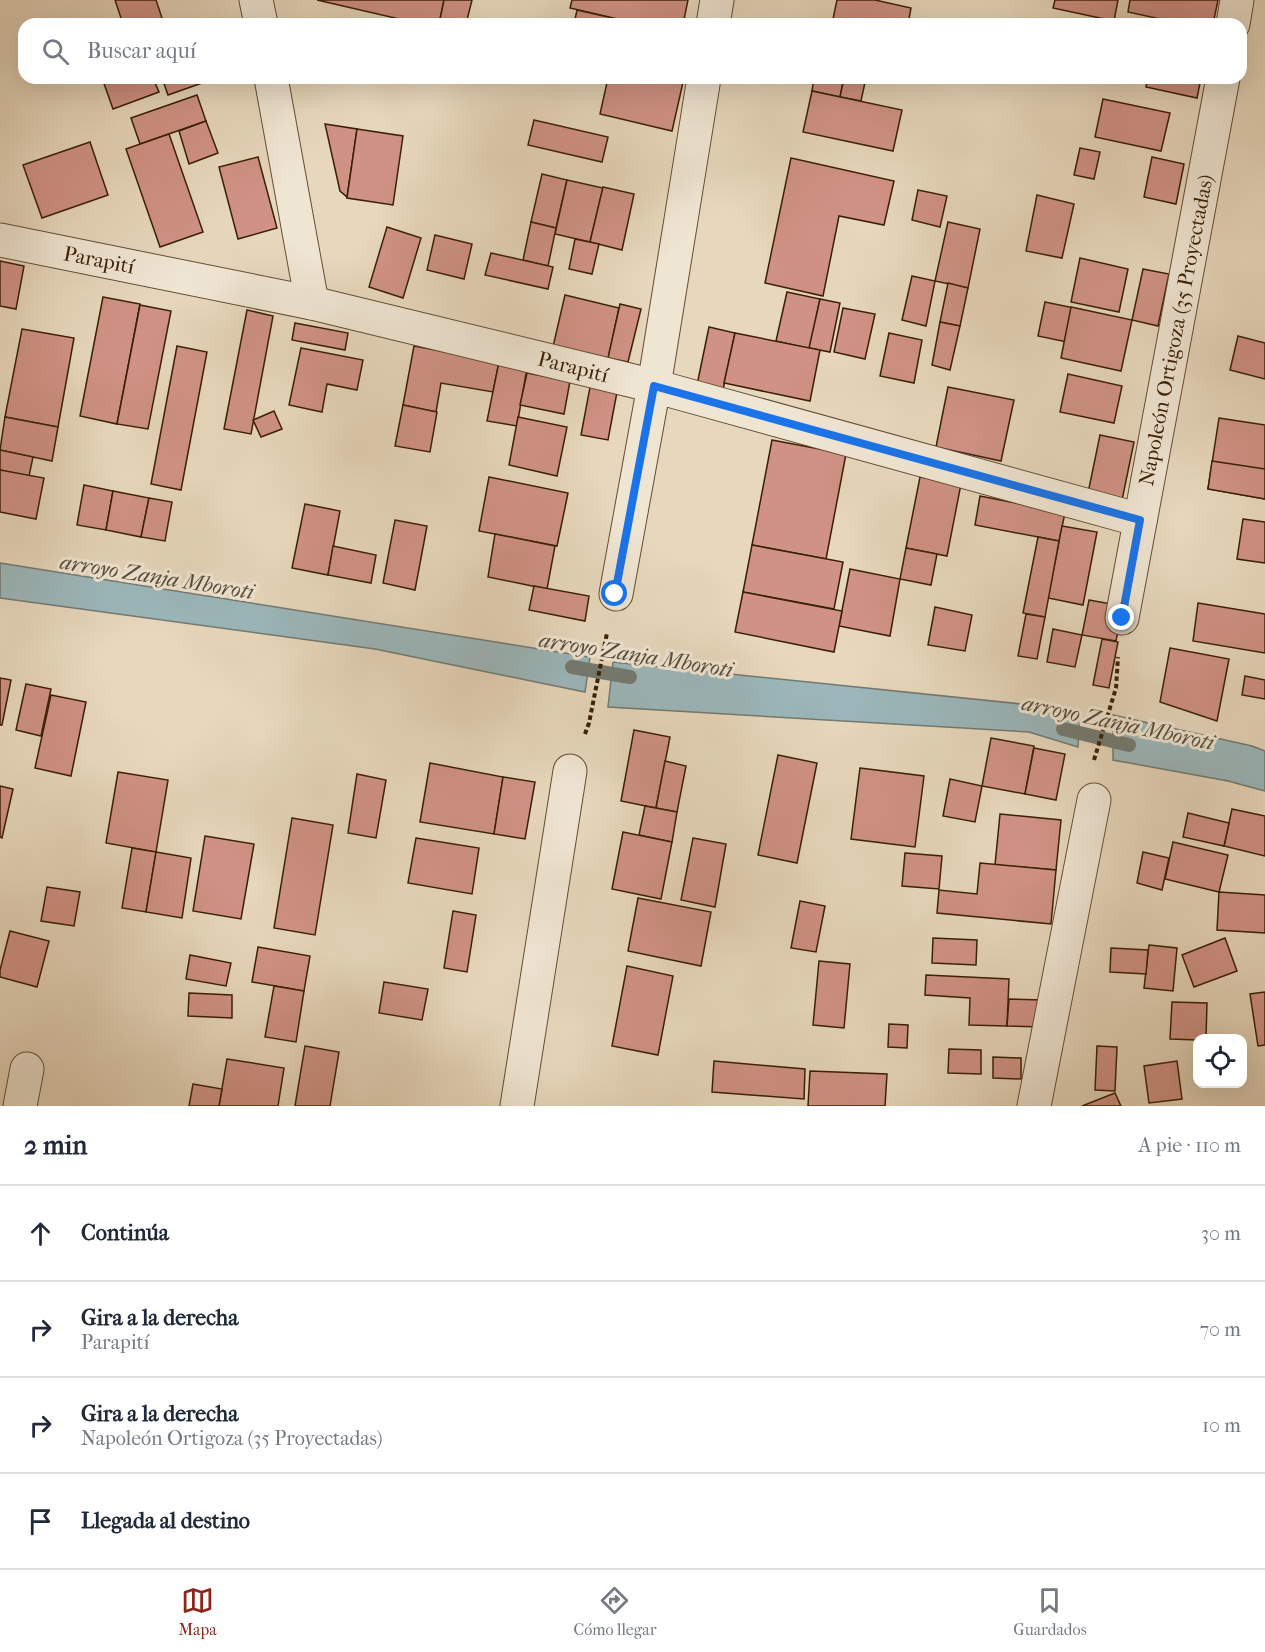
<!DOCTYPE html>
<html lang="es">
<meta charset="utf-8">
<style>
:root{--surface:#fff;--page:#f2f2f3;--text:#1f2937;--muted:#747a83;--line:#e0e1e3;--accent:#8f2418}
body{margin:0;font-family:"IM FELL French Canon",serif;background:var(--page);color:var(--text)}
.controls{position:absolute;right:18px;bottom:18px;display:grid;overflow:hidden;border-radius:12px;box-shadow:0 6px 24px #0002}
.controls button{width:54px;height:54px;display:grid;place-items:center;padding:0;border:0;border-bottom:2px solid var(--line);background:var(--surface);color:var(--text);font:30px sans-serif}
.stop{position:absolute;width:18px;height:18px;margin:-14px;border:4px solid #1a73e8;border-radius:50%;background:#fff}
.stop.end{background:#1a73e8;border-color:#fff;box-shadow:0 2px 6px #0008}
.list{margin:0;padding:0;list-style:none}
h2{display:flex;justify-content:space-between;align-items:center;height:78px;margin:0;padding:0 24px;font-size:26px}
h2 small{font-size:20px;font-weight:400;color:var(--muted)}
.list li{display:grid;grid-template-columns:39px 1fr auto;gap:18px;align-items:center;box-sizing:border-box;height:96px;padding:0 24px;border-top:2px solid var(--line)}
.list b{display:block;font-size:22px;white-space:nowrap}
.list p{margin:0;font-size:20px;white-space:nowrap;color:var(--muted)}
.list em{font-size:20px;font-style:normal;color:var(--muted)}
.icon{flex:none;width:33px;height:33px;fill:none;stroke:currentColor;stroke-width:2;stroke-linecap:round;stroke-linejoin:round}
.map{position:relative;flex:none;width:1265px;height:1106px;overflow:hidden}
.search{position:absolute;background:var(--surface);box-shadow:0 6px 24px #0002;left:18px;right:18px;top:18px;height:66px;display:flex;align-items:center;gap:15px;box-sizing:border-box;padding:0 21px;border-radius:18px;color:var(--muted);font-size:22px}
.sheet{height:462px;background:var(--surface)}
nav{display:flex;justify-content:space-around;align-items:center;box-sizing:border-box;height:84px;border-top:2px solid var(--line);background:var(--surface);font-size:16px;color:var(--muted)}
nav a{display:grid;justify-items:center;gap:3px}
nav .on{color:var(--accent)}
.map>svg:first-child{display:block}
.water{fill:#9bb7bb;stroke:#747a71;stroke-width:1.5}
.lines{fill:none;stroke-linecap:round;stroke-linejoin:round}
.stream{stroke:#747a71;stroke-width:14}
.building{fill:#d09285;stroke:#3a1f03;stroke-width:1.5}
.street-casing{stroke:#654d31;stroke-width:35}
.path{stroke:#3a1f03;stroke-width:4;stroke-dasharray:4.5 3;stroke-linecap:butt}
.street{stroke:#efe5d3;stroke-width:33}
.route{stroke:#1a73e8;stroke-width:8}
.labels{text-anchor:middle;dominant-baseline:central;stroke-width:6;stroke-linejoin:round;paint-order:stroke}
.street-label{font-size:21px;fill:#3a1f03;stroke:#efe5d3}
.water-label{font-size:22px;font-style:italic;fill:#574d3a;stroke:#efe5d3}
</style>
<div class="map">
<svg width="1265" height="1106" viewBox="0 0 1265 1106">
<rect width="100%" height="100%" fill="#e7d7bc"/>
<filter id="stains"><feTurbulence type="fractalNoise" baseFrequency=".00333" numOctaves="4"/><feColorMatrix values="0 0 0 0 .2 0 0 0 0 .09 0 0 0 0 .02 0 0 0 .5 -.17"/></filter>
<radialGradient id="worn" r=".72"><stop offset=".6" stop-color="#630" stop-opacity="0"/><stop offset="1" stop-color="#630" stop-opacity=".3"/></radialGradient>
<g class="water">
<path d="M0,563L590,657L585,692L375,649L0,598Z"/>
<path d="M613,662L1080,710L1078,747L1029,732L608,707Z"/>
<path d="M1113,715L1252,746L1265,751V791L1228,781L1113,760Z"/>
</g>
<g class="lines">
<g class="stream">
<path d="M572,667L630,677"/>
<path d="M1063,729L1129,745"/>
</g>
</g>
<g class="building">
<path d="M115,0H156L162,18L145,24H123Z"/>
<path d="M317,0H444L439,24H421Z"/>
<path d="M444,0H472L466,24H439Z"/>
<path d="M572,0H688L683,24H639L570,8Z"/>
<path d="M837,0H875L911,8L908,24H858L833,19Z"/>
<path d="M1055,0H1118L1114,21L1053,8Z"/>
<path d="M1130,0H1218L1213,24H1183L1128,12Z"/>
<path d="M577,10L617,19L616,24H574Z"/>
<path d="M102,78H153L159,92L113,109Z"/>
<path d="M162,78H200L202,83L168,95Z"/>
<path d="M608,78H684L672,131L600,114Z"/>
<path d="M814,78H844L840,97L812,91Z"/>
<path d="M844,78H866L861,101L840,97Z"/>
<path d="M1148,78H1201L1197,98L1146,87Z"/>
<path d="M812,91L902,110L893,151L803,132Z"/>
<path d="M197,95L206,121L140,144L131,118Z"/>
<path d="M1103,99L1170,113L1161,151L1095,137Z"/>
<path d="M534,120L608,137L602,162L528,145Z"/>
<path d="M206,121L218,153L189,164L179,131Z"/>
<path d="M325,124L357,129L347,197L340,191Z"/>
<path d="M357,129L403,136L393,205L347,198Z"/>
<path d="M169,134L203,232L160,247L126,149Z"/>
<path d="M90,142L108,195L42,218L23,165Z"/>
<path d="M1080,148L1100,152L1094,179L1074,175Z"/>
<path d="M258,157L277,228L238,239L219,167Z"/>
<path d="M1152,157L1184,164L1176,204L1144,197Z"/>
<path d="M791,158L894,181L884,225L839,216L823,296L765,283Z"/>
<path d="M542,174L567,180L556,228L531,222Z"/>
<path d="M567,180L603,188L590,242L555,234Z"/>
<path d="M603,187L634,194L622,250L590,242Z"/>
<path d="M918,190L947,196L940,227L912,220Z"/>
<path d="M1037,195L1074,204L1062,258L1026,251Z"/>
<path d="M531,222L556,228L548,266L523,260Z"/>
<path d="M948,222L980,229L968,288L935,281Z"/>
<path d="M387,227L421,238L403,298L369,287Z"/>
<path d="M435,235L472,244L464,279L427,270Z"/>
<path d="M575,239L599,244L592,274L569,269Z"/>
<path d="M491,253L553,267L548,289L485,275Z"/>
<path d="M1080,258L1128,269L1119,312L1071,302Z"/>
<path d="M0,261L24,266L16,309L0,306Z"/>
<path d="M1143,269L1169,274L1158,326L1132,320Z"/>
<path d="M912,276L935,281L926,326L902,320Z"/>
<path d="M948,283L968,288L960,326L940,322Z"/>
<path d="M787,292L820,299L810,349L776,341Z"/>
<path d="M565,295L619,308L607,364L552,351Z"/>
<path d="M103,297L140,304L117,424L80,416Z"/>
<path d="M820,299L840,303L830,352L809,348Z"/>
<path d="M1045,302L1084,310L1077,344L1038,336Z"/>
<path d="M620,304L641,309L628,362L608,358Z"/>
<path d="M140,305L171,311L148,429L117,424Z"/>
<path d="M1071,307L1132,320L1121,371L1061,358Z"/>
<path d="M843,308L875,314L865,359L834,352Z"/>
<path d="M247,310L273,316L251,434L224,429Z"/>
<path d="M940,322L960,326L950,370L932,365Z"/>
<path d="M295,323L348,333L345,350L292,340Z"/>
<path d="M709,327L735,333L723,390L697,385Z"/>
<path d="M22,329L74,338L58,427L5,417Z"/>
<path d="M735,333L820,350L810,401L724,383Z"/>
<path d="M889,333L922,340L914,383L880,376Z"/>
<path d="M1238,336L1265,343V379L1230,370Z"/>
<path d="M177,346L207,352L181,490L151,484Z"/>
<path d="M414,346L499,362L493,392L441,383L436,412L403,405Z"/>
<path d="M301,348L363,360L357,390L327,384L322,412L289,405Z"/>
<path d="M499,362L527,368L517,426L487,421Z"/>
<path d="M527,373L570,381L564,414L520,405Z"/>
<path d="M1068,374L1122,386L1114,423L1060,412Z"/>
<path d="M590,387L617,392L608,440L581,435Z"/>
<path d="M948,387L1014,400L1001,461L936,447Z"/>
<path d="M403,405L437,412L430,452L395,446Z"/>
<path d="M274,411L282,429L261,437L253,420Z"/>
<path d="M5,417L58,427L52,461L0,450Z"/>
<path d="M518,417L567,427L557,476L509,465Z"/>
<path d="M1219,418L1265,425V499L1208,489Z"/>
<path d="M1100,435L1134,442L1122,500L1088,493Z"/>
<path d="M772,440L846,454L826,559L752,545Z"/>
<path d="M0,450L33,457L29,476L0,470Z"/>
<path d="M1212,461L1265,469V499L1208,489Z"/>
<path d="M0,470L44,478L36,519L0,512Z"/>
<path d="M489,477L568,493L557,546L479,531Z"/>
<path d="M920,477L961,484L947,556L906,548Z"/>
<path d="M84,485L113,491L106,530L77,525Z"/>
<path d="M113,491L149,498L141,537L106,530Z"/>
<path d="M980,496L1065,513L1059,541L975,525Z"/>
<path d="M149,498L172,502L165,541L141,537Z"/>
<path d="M305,504L340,511L328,575L292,568Z"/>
<path d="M1243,519L1265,522V563L1237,559Z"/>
<path d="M395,520L427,526L415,590L383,583Z"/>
<path d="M1062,526L1097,532L1083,605L1048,598Z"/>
<path d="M495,534L555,546L547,589L488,577Z"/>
<path d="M1038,537L1059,541L1045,617L1023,613Z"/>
<path d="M752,545L843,562L834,609L743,592Z"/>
<path d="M333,546L376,555L371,583L328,575Z"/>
<path d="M906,548L937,554L931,585L900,579Z"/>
<path d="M850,569L900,579L890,636L839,626Z"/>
<path d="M534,586L589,596L585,621L529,610Z"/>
<path d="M743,592L842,611L834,652L735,632Z"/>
<path d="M1089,600L1123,606L1116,641L1082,635Z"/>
<path d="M1198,603L1265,614V653L1193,641Z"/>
<path d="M935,607L972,615L965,651L928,645Z"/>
<path d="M1026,614L1045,617L1037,659L1018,656Z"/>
<path d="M1053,629L1082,635L1075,667L1047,662Z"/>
<path d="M1102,639L1118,642L1109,688L1093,685Z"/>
<path d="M1170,648L1229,659L1217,721L1160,702Z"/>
<path d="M1245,676L1265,680V699L1242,695Z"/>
<path d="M0,678L11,680L2,725H0Z"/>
<path d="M26,684L51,689L41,736L16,730Z"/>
<path d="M51,695L86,702L71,776L35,768Z"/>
<path d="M634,730L670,737L656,808L621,801Z"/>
<path d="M991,738L1034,746L1025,794L982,786Z"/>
<path d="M1034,748L1065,754L1056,800L1025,794Z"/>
<path d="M778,755L817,763L797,863L758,855Z"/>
<path d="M665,761L686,766L677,812L656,808Z"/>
<path d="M430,763L503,777L494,834L420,822Z"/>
<path d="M860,768L924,776L915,847L851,839Z"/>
<path d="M118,772L168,780L156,852L106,843Z"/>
<path d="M357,774L386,780L376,838L348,833Z"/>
<path d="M503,777L535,782L525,839L494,834Z"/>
<path d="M950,779L982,786L975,822L943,816Z"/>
<path d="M0,786L13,789L2,838L0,837Z"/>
<path d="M645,806L677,812L672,842L639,835Z"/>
<path d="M1232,809L1265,816V856L1224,846Z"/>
<path d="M1188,813L1229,823L1224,846L1183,837Z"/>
<path d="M1000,814L1061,820L1056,870L995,865Z"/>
<path d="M292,818L333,825L315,935L274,928Z"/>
<path d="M623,832L672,842L661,899L612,889Z"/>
<path d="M205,836L254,844L241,919L193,911Z"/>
<path d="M416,838L479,848L472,894L408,883Z"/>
<path d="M693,838L726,844L715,907L681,900Z"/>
<path d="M1173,842L1228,855L1219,892L1165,879Z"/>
<path d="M132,848L156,852L146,912L122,908Z"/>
<path d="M156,852L191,858L182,918L146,912Z"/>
<path d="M1143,852L1169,858L1162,890L1137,883Z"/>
<path d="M905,853L942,856L939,889L902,886Z"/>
<path d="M980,863L1056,870L1051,924L937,913L939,890L977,894Z"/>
<path d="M47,887L80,892L74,926L41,921Z"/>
<path d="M1219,892L1265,895V933L1217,930Z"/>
<path d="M638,898L711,912L701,966L628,951Z"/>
<path d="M800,901L825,906L816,952L791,948Z"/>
<path d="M453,911L476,915L467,972L444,968Z"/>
<path d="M10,931L49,941L37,987L0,977V970Z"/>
<path d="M933,938L977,940L976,965L932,963Z"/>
<path d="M1225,938L1237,971L1194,987L1182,955Z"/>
<path d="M1149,945L1177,948L1173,991L1144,988Z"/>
<path d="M258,947L310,956L304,991L252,982Z"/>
<path d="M1111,948L1148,950L1146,974L1110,972Z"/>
<path d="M190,955L231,963L226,986L186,979Z"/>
<path d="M819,961L850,964L844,1028L813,1025Z"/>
<path d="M627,966L673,976L658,1055L612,1046Z"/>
<path d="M926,975L1009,979L1007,1026L969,1025L970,998L925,995Z"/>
<path d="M384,982L428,989L422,1020L379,1013Z"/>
<path d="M274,986L304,991L296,1042L265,1037Z"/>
<path d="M1265,992V1045L1258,1046L1250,994Z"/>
<path d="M189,993L232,995V1018L188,1016Z"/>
<path d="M1009,999L1043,1000L1042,1027L1007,1026Z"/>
<path d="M1172,1002L1207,1003L1206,1038H1198V1040L1170,1039Z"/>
<path d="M889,1024L908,1025L907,1048L888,1047Z"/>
<path d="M305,1046L339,1052L330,1106H295Z"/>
<path d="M1097,1046L1117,1047L1115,1091L1095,1090Z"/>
<path d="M949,1049L981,1050V1074L948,1073Z"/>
<path d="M993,1057L1021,1058V1079L993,1078Z"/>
<path d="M227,1059L284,1068L278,1106H219Z"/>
<path d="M714,1061L805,1069L804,1099L712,1092Z"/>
<path d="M1177,1061L1182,1099L1149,1103L1144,1066Z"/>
<path d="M810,1071L887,1074L885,1106H808Z"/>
<path d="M193,1084L222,1089L219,1106H189Z"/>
<path d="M1115,1093L1121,1106H1082Z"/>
</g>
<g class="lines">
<defs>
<g id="street">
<path d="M256,0L261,24"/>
<path d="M713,24L717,0"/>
<path d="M1233,24L1237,0"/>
<path d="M271,78L312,303"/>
<path d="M0,240L312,303L654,386L1140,520"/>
<path d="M616,594L654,386L704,78"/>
<path d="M1122,618L1223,78"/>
<path d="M20,1106L27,1069"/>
<path d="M517,1106L570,771"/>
<path d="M1034,1106L1094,800"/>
</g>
</defs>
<use href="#street" class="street-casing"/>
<g class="path">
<path d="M585,734L589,723L607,633"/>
<path d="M1094,760L1116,688L1118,657"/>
</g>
<use href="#street" class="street"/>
</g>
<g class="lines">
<path class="route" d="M615,594L654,386L1140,520L1122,618"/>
</g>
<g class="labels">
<g class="street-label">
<text transform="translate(99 260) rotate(11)">Parapití</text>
<text transform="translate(1176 330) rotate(-79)">Napoleón Ortigoza (35 Proyectadas)</text>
<text transform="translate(573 367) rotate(14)">Parapití</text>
</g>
<g class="water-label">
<text transform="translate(157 577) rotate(9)">arroyo Zanja Mboroti</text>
<text transform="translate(636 655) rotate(9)">arroyo Zanja Mboroti</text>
<text transform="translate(1118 723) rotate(12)">arroyo Zanja Mboroti</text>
</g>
</g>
<rect width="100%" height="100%" filter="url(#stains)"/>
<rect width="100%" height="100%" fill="url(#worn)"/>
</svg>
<div class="controls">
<button><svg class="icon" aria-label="locate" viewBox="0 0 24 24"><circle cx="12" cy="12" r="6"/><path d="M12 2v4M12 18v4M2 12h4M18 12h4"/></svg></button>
</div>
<div class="stop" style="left:615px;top:594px"></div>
<div class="stop end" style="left:1122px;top:618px"></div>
<div class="search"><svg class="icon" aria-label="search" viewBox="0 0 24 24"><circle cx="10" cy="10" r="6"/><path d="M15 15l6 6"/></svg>Buscar aquí</div>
</div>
<section class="sheet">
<h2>2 min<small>A pie · 110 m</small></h2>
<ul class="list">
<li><svg class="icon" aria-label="ahead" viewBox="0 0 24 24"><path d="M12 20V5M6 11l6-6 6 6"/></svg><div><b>Continúa</b></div><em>30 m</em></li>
<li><svg class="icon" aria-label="right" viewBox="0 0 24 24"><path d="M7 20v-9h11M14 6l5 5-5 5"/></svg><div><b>Gira a la derecha</b><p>Parapití</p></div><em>70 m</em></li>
<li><svg class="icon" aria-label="right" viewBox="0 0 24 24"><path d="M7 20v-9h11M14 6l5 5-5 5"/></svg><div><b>Gira a la derecha</b><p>Napoleón Ortigoza (35 Proyectadas)</p></div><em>10 m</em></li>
<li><svg class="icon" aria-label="arrive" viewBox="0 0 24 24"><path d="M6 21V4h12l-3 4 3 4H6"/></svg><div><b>Llegada al destino</b></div></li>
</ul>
</section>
<nav>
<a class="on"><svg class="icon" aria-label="map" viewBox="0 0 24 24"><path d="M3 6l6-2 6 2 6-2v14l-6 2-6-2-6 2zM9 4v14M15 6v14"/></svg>Mapa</a>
<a><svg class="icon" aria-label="directions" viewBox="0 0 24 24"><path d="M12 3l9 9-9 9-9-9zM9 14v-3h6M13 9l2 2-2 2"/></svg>Cómo llegar</a>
<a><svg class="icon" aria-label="saved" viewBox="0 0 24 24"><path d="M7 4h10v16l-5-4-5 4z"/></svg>Guardados</a>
</nav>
